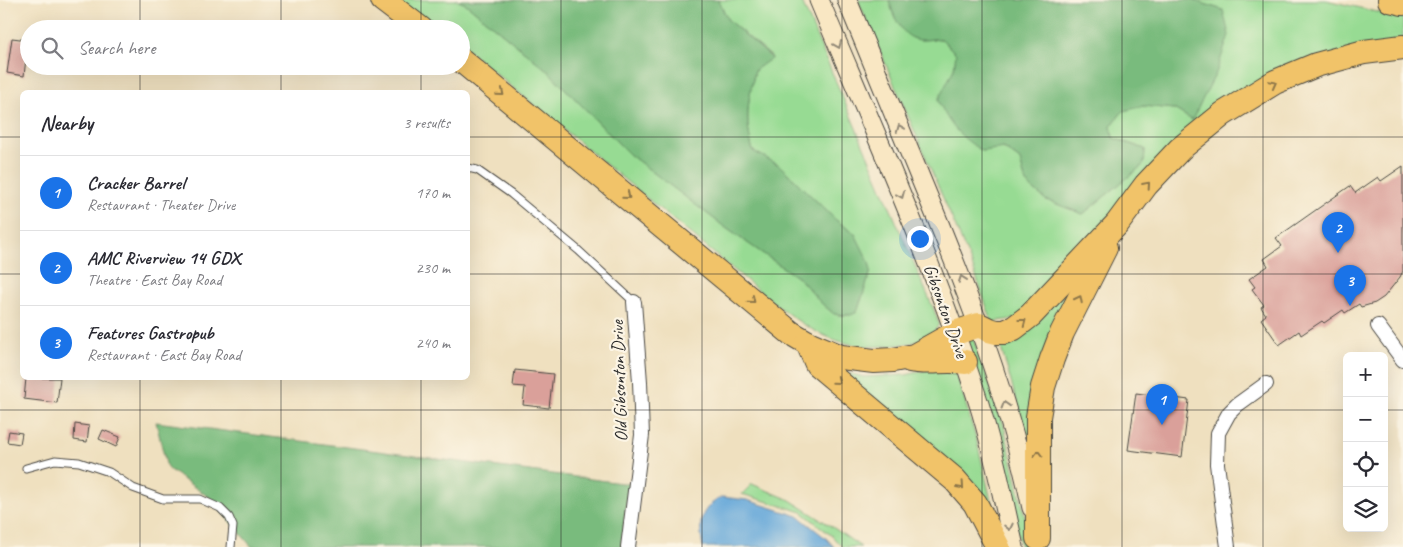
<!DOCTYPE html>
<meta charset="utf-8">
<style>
:root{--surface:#fff;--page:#f2f2f3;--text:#2b2b33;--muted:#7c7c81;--line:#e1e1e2;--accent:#1a73e8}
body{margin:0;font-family:Caveat,sans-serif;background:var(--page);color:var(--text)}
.controls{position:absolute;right:15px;bottom:15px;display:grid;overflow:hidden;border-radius:8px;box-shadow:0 5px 20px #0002}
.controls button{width:45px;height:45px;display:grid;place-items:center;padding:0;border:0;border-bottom:1px solid var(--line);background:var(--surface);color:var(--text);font:25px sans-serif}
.you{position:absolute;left:919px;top:238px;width:18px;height:18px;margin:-12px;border:4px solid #fff;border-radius:50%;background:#1a73e8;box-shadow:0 0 0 8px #1a73e833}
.badge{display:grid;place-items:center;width:32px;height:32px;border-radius:50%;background:var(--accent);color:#fff;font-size:16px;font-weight:700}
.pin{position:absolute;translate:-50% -41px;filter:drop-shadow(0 1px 2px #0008)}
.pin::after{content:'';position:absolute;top:26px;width:18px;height:15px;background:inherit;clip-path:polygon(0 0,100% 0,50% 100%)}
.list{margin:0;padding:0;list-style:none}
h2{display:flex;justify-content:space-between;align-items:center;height:65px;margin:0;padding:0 20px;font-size:21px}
h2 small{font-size:16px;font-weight:400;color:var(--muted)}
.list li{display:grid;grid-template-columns:32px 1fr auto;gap:15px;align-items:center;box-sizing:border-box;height:75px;padding:0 20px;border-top:1px solid var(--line)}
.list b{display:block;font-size:19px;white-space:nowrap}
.list p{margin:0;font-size:16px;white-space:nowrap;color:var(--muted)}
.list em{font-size:16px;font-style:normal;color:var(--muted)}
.icon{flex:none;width:28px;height:28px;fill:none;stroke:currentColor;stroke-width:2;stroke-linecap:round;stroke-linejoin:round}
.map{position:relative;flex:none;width:1403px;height:547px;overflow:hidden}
.search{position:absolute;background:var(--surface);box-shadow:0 5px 20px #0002;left:20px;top:20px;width:450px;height:55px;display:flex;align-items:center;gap:12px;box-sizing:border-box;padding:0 18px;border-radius:28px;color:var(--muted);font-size:19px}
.panel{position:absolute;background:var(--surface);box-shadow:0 5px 20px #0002;left:20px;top:90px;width:450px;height:290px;border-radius:8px}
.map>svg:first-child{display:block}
.green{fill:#97db93;stroke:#61835f}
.forest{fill:#79bb7d;stroke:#527354}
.water{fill:#65a7d9;stroke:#486982}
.building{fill:#daa09a}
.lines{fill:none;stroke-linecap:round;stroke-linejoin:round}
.lane-casing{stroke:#484641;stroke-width:9}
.street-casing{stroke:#484641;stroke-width:16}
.secondary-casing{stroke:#484641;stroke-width:21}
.highway-casing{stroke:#484641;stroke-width:26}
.lane{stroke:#fff;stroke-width:7}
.street{stroke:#fff;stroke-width:14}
.secondary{stroke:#f9e7c3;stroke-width:19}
.highway{stroke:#f1c369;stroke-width:24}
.oneway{stroke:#928977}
.oneway2{stroke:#8e774a}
.grid{fill:none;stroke:#2b2b2b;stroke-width:1;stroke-opacity:0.55}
.labels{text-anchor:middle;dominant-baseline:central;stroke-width:4.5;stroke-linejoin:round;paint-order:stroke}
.street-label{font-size:18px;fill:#2b2b2b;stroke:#fcf5e5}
</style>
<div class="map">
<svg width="1403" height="547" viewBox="0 0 1403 547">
<rect width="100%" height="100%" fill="#fcf5e5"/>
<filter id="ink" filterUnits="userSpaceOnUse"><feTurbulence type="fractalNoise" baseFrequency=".02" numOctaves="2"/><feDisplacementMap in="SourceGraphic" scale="10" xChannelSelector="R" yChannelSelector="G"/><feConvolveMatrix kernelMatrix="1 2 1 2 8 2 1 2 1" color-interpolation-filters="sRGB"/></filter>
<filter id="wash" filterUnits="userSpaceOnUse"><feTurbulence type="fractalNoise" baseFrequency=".0096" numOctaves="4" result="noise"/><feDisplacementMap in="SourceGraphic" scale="20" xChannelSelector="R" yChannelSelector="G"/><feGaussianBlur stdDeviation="1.12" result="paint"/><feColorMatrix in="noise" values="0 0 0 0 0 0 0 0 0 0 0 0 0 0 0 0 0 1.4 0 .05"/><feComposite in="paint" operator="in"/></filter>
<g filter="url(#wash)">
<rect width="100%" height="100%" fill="#efe0bf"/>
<g class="green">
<path d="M385,0H456L466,4L547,70L629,154L726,228L801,280C808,288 826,310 835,314C842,317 851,315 857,312L871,271L855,234L836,220L779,165L753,151C744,119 748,102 755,70L772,57L728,20L718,0H801L934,310L939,324C932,338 918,342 904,344C848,353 815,336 773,302L461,45V29H441Z"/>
<path d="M858,0H889L894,17L920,40L942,39L956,54L954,69L947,84L982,151L1003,148L1020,160L1026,183L1046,200L1083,214L1144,164L1145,149L1113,138L1111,126L1123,111L1143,106L1174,109L1192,120L1223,10L1192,0H1326L1403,18V43L1265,83L1019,318L992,322L972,265Z"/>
<path d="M1088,260L1029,443L999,341Z"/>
<path d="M972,335L1003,422L1032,547H1021L967,343Z"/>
<path d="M935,368L955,369L976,438L995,517L839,371L864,377L906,375Z"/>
<path d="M752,484L790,500L831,526L861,547H842L832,536L802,512L742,494Z"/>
</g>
<g class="forest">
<path d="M456,0H718L728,20L772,58L755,70C748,102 744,119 753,151L779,165L836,220L855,234L869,262L871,271L857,312L851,315L834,314L820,302L801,280L726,228L629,154L547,70L466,4Z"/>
<path d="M889,0H1192L1223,10L1229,35L1216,73L1192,120L1174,109L1143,106L1123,111L1111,126L1113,138L1145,149L1144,164L1083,214L1046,200L1026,183L1020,160L1004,148L982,151C958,135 950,126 938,100L954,69L956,54L942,39C935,38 929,40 922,40C902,40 893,15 889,0Z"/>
<path d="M156,422L629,484L621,547H252L210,498L167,468Z"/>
</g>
<path class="water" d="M722,497L747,500L798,516L827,539L834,547H703C698,523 699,509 722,497Z"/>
<g id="blocks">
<g class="building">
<path d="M12,38L28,40L24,76L7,73Z"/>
<path d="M1403,166V271L1400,277L1384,297L1375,303L1361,307L1359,304L1345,313L1343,310L1324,323L1322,321L1301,335L1299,331L1279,345L1261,319L1266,315L1261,307L1264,305L1252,289L1255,287L1249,279L1268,266L1264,259L1282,246L1276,238L1350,186L1355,193L1378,177L1381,181Z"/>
<path d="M515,370L553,374L549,408L523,405L525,387L513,386Z"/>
<path d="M26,378H60L57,403L24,399Z"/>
<path d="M1136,393L1189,400L1182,457L1128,450Z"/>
<path d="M75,424L89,426L87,442L74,440Z"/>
<path d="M103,430L120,437L116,447L99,439Z"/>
<path d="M9,431L22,433L20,444L7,442Z"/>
</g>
</g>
</g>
<g filter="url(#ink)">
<use href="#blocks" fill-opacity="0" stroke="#484641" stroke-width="1"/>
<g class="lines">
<defs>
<g id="lane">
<path d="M468,168L477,170L511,194L578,250L634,302"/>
<path d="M26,468L55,460L79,462L109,472L133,488L163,499H200L220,508L229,517L233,526L231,547"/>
</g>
<g id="street">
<path d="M1378,326L1403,360"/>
<path d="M628,547L642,435L640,382L634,302"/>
<path d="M1228,547L1217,464L1218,433L1229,413L1237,405L1266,384"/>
</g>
<g id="secondary">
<path d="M819,0C875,133 935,266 979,404C994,451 1003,499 1014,547"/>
<path d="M847,0C872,61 897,121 922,182C966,288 1008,395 1032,508"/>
</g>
<g id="highway">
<path d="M383,0L421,29"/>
<path d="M1390,0L1403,3"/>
<path d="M461,60L791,333L808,343L841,357L874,361L893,360L914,356L955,333L979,325L989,330L997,332H1005L1014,328L1031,315L1117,224L1146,185L1180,149L1223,114L1275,82L1316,65L1364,52L1403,47"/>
<path d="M808,343L817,364L955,480L975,503L998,547"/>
<path d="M910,360C928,364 946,359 965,362"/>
<path d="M1038,538V417L1043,387L1052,359L1062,333L1105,248"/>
</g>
</defs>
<use href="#lane" class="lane-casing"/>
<use href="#street" class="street-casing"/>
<use href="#secondary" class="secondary-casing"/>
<use href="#highway" class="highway-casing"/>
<use href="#lane" class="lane"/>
<use href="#street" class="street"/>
<use href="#secondary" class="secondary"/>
<use href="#highway" class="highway"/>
</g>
<defs><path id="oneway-chevron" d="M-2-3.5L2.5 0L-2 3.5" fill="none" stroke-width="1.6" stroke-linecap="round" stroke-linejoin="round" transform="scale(1.25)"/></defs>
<g class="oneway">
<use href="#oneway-chevron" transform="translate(838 45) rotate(67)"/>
<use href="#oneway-chevron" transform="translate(900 128) rotate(-112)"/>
<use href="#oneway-chevron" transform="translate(901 195) rotate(67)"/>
<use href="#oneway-chevron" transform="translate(962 279) rotate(-110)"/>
<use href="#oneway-chevron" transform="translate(1005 405) rotate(-107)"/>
<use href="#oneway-chevron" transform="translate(1009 527) rotate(77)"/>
</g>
<g class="oneway2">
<use href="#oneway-chevron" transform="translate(1273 84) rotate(-28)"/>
<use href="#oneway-chevron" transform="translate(501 93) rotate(40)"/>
<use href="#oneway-chevron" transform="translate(1147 185) rotate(-49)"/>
<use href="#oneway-chevron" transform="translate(627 196) rotate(40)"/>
<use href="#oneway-chevron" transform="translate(1079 299) rotate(-63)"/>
<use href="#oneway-chevron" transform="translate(752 300) rotate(40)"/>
<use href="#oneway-chevron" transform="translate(1023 322) rotate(-38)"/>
<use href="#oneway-chevron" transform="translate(837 381) rotate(39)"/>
<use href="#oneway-chevron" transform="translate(1038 454) rotate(-90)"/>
<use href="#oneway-chevron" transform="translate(961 486) rotate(48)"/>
</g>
</g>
<path class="grid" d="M140,0V29M281,0V29M421,0V29M561,0V547M702,0V547M842,0V547M982,0V547M1122,0V547M1263,0V547M140,66V92M281,66V92M421,66V92M0,137H22M468,137H1403M0,274H22M468,274H1403M140,378V547M281,378V547M421,378V547M0,410H1347M1384,410H1403"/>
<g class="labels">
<g class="street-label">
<text transform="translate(946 311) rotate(70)">Gibsonton Drive</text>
<text transform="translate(619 381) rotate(-92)">Old Gibsonton Drive</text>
</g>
</g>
</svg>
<div class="controls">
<button>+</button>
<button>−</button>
<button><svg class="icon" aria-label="locate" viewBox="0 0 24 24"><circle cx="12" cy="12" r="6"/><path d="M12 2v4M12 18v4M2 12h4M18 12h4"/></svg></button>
<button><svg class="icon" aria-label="layers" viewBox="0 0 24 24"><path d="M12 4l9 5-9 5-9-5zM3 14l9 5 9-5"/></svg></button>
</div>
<div class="you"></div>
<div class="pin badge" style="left:1162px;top:425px">1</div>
<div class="pin badge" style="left:1338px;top:253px">2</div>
<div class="pin badge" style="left:1350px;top:306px">3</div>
<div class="search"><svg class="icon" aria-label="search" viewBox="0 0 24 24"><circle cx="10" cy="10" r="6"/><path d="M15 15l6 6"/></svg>Search here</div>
<section class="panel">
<h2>Nearby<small>3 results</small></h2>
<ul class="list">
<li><span class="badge">1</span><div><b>Cracker Barrel</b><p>Restaurant · Theater Drive</p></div><em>170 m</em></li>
<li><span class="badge">2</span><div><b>AMC Riverview 14 GDX</b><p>Theatre · East Bay Road</p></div><em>230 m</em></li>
<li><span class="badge">3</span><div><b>Features Gastropub</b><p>Restaurant · East Bay Road</p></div><em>240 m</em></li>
</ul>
</section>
</div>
